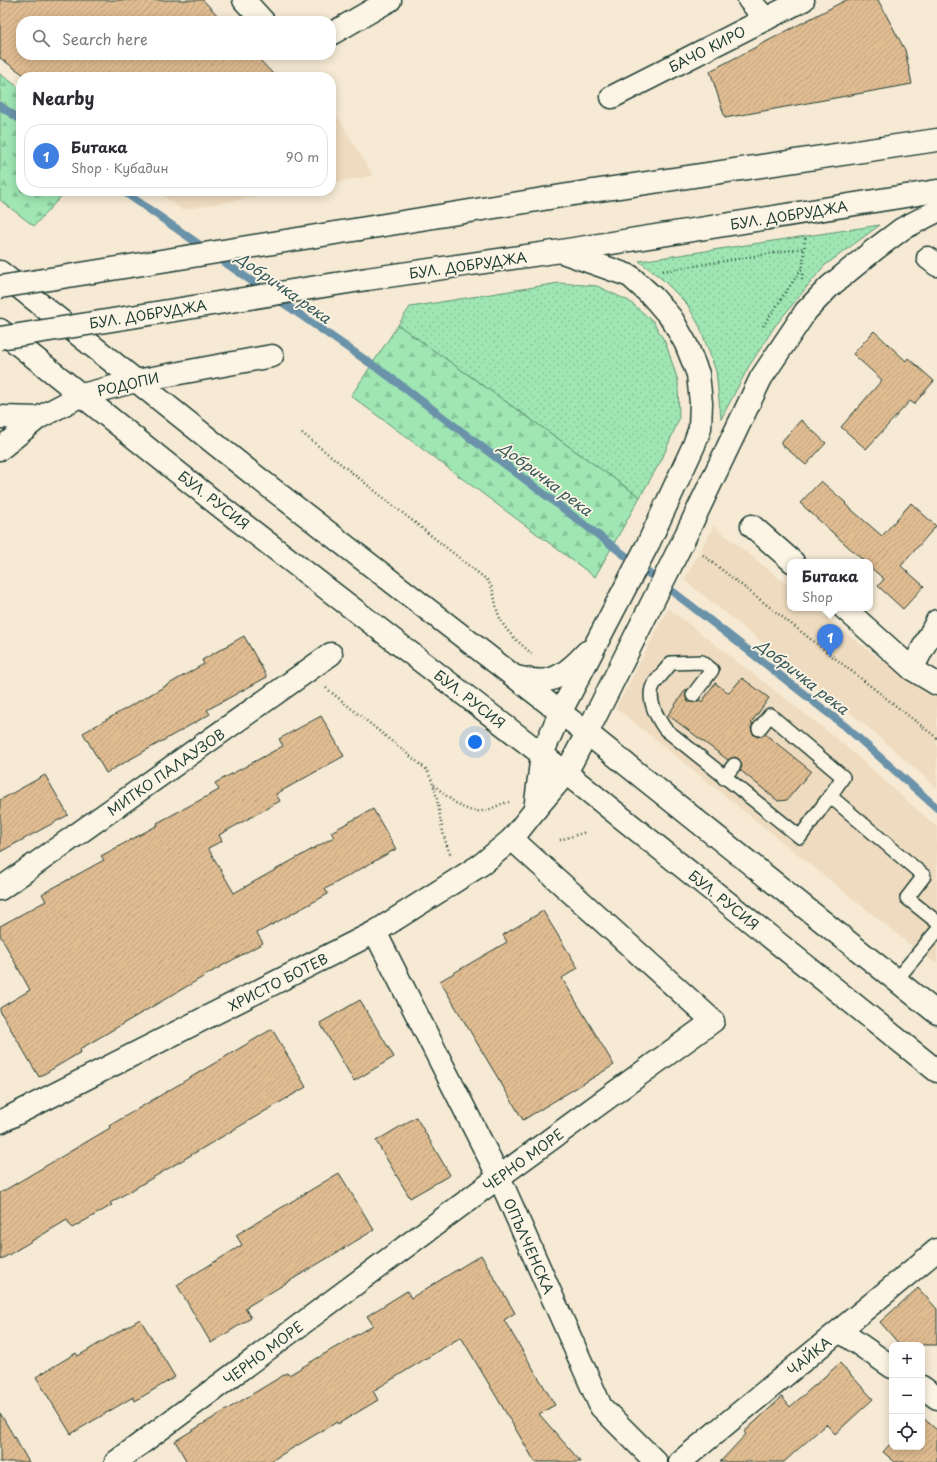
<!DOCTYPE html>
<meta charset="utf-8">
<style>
:root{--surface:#fff;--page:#f2f2f3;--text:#2b2b33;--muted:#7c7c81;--line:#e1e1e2;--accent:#d93025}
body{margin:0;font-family:"Playpen Sans",sans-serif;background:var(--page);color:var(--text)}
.controls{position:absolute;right:12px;bottom:12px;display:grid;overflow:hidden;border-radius:8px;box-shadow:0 2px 10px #0003}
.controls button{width:36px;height:36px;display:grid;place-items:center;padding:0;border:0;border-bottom:1px solid var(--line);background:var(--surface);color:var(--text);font:20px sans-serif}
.you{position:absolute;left:475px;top:742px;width:14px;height:14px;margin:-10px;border:3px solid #fff;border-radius:50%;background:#1a73e8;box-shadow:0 0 0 6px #1a73e833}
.badge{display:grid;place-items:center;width:26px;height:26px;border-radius:50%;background:var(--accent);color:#fff;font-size:13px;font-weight:700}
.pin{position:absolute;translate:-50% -33px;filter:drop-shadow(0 1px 2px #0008)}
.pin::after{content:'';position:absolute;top:21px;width:14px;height:12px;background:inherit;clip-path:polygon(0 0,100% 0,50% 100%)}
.popup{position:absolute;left:787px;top:559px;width:86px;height:52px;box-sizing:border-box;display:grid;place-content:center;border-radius:8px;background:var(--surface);filter:drop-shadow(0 1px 3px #0005);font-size:13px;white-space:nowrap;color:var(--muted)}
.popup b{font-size:15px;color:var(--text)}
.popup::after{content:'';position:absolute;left:50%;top:100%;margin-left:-8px;border:8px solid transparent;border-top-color:var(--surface)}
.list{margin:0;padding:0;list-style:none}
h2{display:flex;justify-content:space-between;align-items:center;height:52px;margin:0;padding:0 16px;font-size:17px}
h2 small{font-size:13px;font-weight:400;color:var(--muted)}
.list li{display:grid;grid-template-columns:26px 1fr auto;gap:12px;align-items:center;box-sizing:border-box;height:64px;margin:0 8px 8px;padding:0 8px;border:1px solid var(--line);border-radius:16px}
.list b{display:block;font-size:15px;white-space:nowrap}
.list p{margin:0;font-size:13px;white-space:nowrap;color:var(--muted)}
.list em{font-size:13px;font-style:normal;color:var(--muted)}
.icon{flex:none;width:22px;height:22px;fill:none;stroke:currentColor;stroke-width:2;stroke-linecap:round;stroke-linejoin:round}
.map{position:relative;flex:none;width:937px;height:1462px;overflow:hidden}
.search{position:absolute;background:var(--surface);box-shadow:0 2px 10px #0003;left:16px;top:16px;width:320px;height:44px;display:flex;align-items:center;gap:10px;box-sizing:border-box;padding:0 14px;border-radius:16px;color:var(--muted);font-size:15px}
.panel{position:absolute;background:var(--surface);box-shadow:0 2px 10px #0003;left:16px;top:72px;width:320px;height:124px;border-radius:16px}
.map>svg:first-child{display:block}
.built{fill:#efdcc0}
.grass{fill:url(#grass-dots);stroke:#5f9274}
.forest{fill:url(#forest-firs);stroke:#5f9274}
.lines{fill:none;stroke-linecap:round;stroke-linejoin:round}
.stream{stroke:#6b93aa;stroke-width:8}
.building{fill:url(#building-hatch);stroke:#1f3d34}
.service-casing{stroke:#1f3d34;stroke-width:16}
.minor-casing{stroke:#1f3d34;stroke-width:25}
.tertiary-casing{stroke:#1f3d34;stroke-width:25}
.secondary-casing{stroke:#1f3d34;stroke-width:25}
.path{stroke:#1f3d34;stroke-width:2.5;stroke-dasharray:1 3;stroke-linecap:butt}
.service{stroke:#fcf5e5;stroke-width:13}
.minor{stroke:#fcf5e5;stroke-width:22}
.tertiary{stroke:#fcf5e5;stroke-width:22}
.secondary{stroke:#fcf5e5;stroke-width:22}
.secondary-bridge-casing{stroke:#1f3d34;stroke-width:25;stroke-linecap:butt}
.secondary-bridge{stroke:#fcf5e5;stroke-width:22}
.labels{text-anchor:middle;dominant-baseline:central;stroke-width:3.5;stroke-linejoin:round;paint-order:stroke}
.street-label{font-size:14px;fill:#1f3d34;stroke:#fcf5e5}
.water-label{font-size:15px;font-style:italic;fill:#385a5b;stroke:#fcf5e5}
</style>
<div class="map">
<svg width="937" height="1462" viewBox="0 0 937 1462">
<defs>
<pattern id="grass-dots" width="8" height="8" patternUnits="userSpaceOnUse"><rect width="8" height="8" fill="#9fe6b3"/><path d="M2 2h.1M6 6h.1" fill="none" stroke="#88c69b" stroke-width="1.8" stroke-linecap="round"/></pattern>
<pattern id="forest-firs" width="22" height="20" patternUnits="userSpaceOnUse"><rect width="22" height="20" fill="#9fe6b3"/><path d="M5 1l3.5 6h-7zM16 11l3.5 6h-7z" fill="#88c69b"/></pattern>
<pattern id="building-hatch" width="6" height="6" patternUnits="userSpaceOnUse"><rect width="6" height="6" fill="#e0bc91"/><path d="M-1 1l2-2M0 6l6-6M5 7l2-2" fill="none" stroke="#c0a27e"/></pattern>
</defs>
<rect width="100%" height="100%" fill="#f6ead4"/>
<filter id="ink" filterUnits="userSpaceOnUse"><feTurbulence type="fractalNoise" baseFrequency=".025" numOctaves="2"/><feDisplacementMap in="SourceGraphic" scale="8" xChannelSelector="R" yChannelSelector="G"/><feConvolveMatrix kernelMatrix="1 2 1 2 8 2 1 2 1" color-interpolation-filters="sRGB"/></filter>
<g filter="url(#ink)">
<g class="built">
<path d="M331,111L339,119L373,176L331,183Z"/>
<path d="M157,191H288L182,210Z"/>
<path d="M714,526L790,587V608H815L851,637L906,678L937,696V788L856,717L684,580Z"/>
<path d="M668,608L835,737L937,827V961L935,963L919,952L616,708Z"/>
</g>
<g class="grass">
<path d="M880,225L824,266L775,326L749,366L721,419L716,371L700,327L687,304L663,280L639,261Z"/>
<path d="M559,283L597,286L629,301L653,321L666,344L678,381L679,419L662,459L640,497L398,325L410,307Z"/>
</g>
<g class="forest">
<path d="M0,74L21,89V191H66L34,226L0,200Z"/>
<path d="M398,325L640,497L595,577L351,396Z"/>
</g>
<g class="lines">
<g class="stream">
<path d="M0,106L21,120"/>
<path d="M123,191L207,250"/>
<path d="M217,257L266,291"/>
<path d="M276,298L390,377L689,604L846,727L937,808"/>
</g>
</g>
<g class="building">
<path d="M0,0H203L223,21H21V55H255L276,77H27L0,58Z"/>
<path d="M846,0H878L905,50L912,84L725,118L710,71Z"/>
<path d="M874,331L906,361L908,358L934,381L914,404L910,401L866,449L841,427L882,380L853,354Z"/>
<path d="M801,420L826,443L806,465L780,443Z"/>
<path d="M821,481L846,503L845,504L882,536L911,503L936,526L901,566L924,586L903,609L878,586L884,579L870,567V562H865L800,503Z"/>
<path d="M244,636L267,677L207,710L210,714L106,773L83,733L204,664L202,660Z"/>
<path d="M742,678L769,698L751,723L753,724L751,728L752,732L754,735L758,737L765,734L811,771L787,800L778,801L740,770L742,766L739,759L735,757L728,760L668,715L686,689L687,690L686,698L688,702H696L700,700L702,702L715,683L729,693Z"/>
<path d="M321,716L344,756L276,794L280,801L219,835L222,841L208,848L234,893L334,837L331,832L373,809L396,849L325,889L328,894L257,933L263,943L220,967L80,1049L81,1052L39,1077L0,1011V1008L30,990L0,935V926L46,901L42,894L104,860L101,856L158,825L157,823L219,790L215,783L283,746L279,739Z"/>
<path d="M45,775L68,815L0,852V800Z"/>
<path d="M543,911L578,968L562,978L614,1065L523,1120L440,981L507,942L503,935Z"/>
<path d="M360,1000L394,1057L354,1081L320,1023Z"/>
<path d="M272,1029L306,1087L110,1203L112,1205L72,1228L67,1220L0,1260V1193L110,1128L109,1126Z"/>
<path d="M416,1117L450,1175L410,1198L376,1141Z"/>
<path d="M339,1173L374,1230L245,1308L251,1318L211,1343L177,1285L242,1245L236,1235Z"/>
<path d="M481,1255L515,1313L504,1320L555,1405L539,1414L581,1462H535L461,1337L373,1391L378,1400L338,1424L337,1422L269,1462H187L175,1441L287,1373L289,1375L373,1325L367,1316L407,1291L411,1298Z"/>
<path d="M918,1288L937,1309V1345H900L880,1322Z"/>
<path d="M140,1319L175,1377L135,1401L133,1397L71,1434L36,1377L76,1353L78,1356Z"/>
<path d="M840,1363L873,1399L835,1434L826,1424L784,1462H720L746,1434L744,1432L782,1397L790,1407Z"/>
<path d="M0,1413L29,1462H0Z"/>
<path d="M922,1417L937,1430V1462H895L883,1452L892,1442V1447H922Z"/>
</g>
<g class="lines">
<defs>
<g id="service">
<path d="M693,695L712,670L702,662L671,663C667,669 654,682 652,688C648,702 658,719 665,729L800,837L830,796"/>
<path d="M759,729L770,715L843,777L830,796L924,876L907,898L937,922"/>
<path d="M724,778L734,765"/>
<path d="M896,980L937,931"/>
</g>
<g id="minor">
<path d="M244,0L263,21"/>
<path d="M749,0L766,19"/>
<path d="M331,34L390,0"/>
<path d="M612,97L803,0"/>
<path d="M928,258L937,265"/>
<path d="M0,417L38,418"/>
<path d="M0,449L38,418L82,395L136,381L272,356"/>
<path d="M752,526L793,562"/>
<path d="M844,608L912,669L937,684"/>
<path d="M912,669L937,621"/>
<path d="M0,889L331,654"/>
<path d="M375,932L499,1177L601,1407L656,1462"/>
<path d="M840,1331L892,1367"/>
<path d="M922,1387L937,1398"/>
<path d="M116,1462L499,1177L713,1021L512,839"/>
<path d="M680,1462L937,1250"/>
</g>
<g id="tertiary">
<path d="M535,810L542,754L560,713"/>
<path d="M0,1122L375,932L482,864L512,839L535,810L566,773L587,733"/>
</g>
<g id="secondary">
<path d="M360,229L586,192L937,140"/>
<path d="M0,272L249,471L587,733L937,1013"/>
<path d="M367,279L561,251L937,191"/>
<path d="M0,330L221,507L566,773L937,1071"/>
<path d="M516,677C526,679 536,682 547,680C562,678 577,663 587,652"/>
<path d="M560,713L649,542L694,445L700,428L701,403L698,374L686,344L672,319L653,297L630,276L562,252"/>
<path d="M587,733L684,539L761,378L806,311L829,287L874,250L902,229L937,211"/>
</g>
</defs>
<use href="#service" class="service-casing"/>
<use href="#minor" class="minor-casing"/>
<use href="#tertiary" class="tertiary-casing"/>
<use href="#secondary" class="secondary-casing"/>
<g class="path">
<path d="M663,271L804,248"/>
<path d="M802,279L805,238"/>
<path d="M763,326L802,268"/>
<path d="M302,433L487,580C496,591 494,603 499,616C505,632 520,643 532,654"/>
<path d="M703,555L937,738"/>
<path d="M326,688L426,769C442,795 437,828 451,855"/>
<path d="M434,785C447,796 464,814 482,811C492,810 500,803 509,802"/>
<path d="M560,840L586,832"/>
</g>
<use href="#service" class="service"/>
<use href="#minor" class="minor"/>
<use href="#tertiary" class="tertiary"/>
<use href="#secondary" class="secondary"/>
<defs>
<g id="secondary-bridge">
<path d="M0,287L360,229"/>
<path d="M0,338L367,279"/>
</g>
</defs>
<use href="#secondary-bridge" class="secondary-bridge-casing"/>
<use href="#secondary-bridge" class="secondary-bridge"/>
</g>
</g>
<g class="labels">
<g class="street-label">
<text transform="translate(707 49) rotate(-27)">БАЧО КИРО</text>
<text transform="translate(789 215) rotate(-9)">БУЛ. ДОБРУДЖА</text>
<text transform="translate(468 265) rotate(-8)">БУЛ. ДОБРУДЖА</text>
<text transform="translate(148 314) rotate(-9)">БУЛ. ДОБРУДЖА</text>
<text transform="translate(128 384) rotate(-13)">РОДОПИ</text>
<text transform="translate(214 500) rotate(38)">БУЛ. РУСИЯ</text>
<text transform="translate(470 699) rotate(38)">БУЛ. РУСИЯ</text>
<text transform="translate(166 772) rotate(-35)">МИТКО ПАЛАУЗОВ</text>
<text transform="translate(724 900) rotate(39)">БУЛ. РУСИЯ</text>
<text transform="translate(278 982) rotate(-27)">ХРИСТО БОТЕВ</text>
<text transform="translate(523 1160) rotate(-36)">ЧЕРНО МОРЕ</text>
<text transform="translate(529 1246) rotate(66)">ОПЪЛЧЕНСКА</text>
<text transform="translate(263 1353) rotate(-37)">ЧЕРНО МОРЕ</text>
<text transform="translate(809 1356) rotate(-39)">ЧАЙКА</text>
</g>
<g class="water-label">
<text transform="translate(284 287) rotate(35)">Добричка река</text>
<text transform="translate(546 478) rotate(37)">Добричка река</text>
<text transform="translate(803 676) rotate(38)">Добричка река</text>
</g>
</g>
</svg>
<div class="controls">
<button>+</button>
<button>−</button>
<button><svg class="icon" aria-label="locate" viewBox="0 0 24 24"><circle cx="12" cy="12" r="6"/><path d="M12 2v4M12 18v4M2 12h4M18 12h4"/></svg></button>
</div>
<div class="you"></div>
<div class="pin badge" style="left:830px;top:657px;background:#3f7fe0">1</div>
<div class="popup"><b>Битака</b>Shop</div>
<div class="search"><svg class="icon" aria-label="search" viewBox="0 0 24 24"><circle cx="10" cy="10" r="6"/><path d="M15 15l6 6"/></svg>Search here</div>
<section class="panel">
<h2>Nearby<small></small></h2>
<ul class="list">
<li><span class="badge" style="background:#3f7fe0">1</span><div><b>Битака</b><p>Shop · Кубадин</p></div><em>90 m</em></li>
</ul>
</section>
</div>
